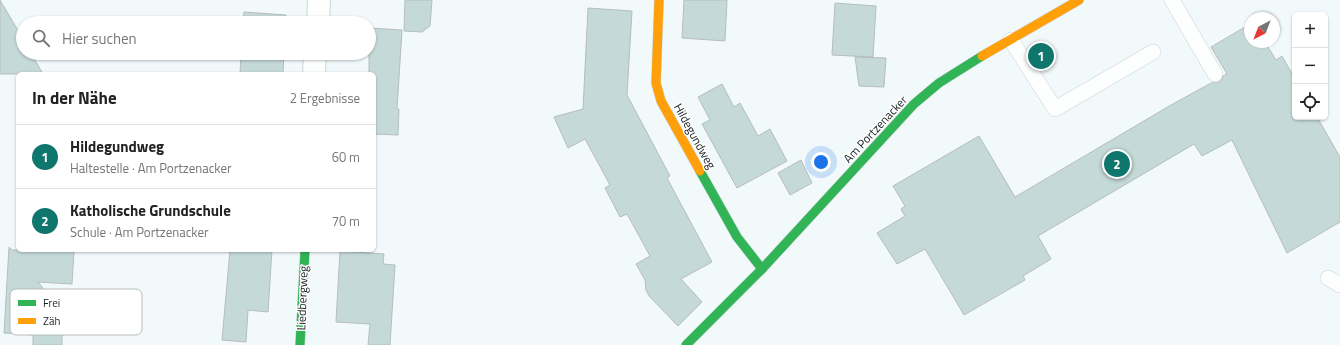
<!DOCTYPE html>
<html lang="de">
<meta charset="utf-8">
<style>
:root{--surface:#fff;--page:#f2f2f2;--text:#222;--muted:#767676;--line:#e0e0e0;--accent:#0f766e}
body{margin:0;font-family:"Titillium Web",sans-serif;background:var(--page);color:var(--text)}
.controls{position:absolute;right:12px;top:12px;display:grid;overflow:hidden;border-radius:6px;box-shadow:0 1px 3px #0004}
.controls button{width:36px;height:36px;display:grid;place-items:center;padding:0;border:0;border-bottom:1px solid var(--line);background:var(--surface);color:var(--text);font:20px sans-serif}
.compass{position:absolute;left:1244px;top:12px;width:36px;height:36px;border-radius:50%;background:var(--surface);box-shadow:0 1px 3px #0004;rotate:222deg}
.you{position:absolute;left:821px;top:162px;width:14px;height:14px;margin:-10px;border:3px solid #fff;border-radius:50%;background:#1a73e8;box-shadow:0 0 0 6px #1a73e833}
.badge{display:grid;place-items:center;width:26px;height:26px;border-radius:50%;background:var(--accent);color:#fff;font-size:13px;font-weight:700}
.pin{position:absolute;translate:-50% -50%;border:2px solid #fff;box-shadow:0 1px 4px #0006}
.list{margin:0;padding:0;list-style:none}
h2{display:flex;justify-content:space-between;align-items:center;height:52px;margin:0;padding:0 16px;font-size:17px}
h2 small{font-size:13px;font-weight:400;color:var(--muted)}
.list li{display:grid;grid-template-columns:26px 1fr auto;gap:12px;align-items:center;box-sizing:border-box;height:64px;padding:0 16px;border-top:1px solid var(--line)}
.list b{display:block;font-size:15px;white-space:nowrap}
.list p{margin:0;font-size:13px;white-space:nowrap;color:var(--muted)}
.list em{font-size:13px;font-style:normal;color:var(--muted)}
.icon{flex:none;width:22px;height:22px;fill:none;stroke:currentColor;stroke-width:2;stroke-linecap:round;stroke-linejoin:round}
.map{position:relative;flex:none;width:1340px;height:345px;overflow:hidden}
.search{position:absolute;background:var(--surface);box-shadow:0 1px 3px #0004;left:16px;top:16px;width:360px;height:44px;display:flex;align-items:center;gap:10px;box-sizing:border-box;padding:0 14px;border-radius:22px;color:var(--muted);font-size:15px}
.panel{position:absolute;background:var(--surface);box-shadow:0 1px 3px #0004;left:16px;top:72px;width:360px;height:180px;border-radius:6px}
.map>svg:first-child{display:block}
.building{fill:#c4d9d8;stroke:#b6bdbd}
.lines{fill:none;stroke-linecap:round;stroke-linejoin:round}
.lane-casing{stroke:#cdd4d6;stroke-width:16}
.street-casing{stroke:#cdd4d6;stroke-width:24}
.fast-casing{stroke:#cdd4d6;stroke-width:10}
.slow-casing{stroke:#cdd4d6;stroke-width:10}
.lane{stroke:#fdfefe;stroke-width:15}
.street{stroke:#fdfefe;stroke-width:22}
.fast{stroke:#30b455;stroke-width:9}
.slow{stroke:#ff9f0a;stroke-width:9}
.labels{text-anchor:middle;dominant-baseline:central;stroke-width:3;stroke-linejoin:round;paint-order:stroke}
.street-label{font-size:12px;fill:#161e1f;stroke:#fff}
.key{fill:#fff;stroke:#b9bcbc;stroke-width:1}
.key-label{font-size:11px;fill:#161e1f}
</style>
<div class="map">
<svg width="1340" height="345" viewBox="0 0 1340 345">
<rect width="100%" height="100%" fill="#f2f9fa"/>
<g class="building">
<path d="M0,0L23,39V53H31L43,74H0Z"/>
<path d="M405,0H432L430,26L422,32L404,31Z"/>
<path d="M684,0H727L725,41L682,38Z"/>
<path d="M835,3L876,6L873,57L832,55Z"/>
<path d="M588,8L632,11L627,95L670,176L667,178L712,262L681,279L702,302L678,326L649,296L646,290L645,280L636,264L650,256L627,214L620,217L605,188L610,185L585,139L568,148L554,117L583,109Z"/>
<path d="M244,12L286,15L285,23H243Z"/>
<path d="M1250,24V42H1265L1276,60L1282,56L1295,79V117H1317L1340,157V222L1287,253L1232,140L1202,156L1194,144L1038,236L1051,259L1023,276L1025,280L964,315L925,249L897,264L877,233L905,216L901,209L905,206L893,186L979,136L1015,197L1171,105L1213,82H1220L1223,76L1227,74L1211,47Z"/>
<path d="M369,28L402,30L397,109H399L398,135L374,134V74H369Z"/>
<path d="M241,53H284L283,74H240Z"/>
<path d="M855,57L886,58L884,87L859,86Z"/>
<path d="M722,84L734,107L740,103L758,136L770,129L787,161L737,188L702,124L710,120L698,97Z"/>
<path d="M801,160L812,183L790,195L778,173Z"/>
<path d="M9,247L12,250H74L72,284L38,282L65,316V333L62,336V345H33V335L4,333Z"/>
<path d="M230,250H272L268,312L248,310L246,342L222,340Z"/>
<path d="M340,251L384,254L383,264L395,265L390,345H368L370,324L336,322Z"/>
</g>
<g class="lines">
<defs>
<g id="lane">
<path d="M1172,0L1215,74"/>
<path d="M1011,40L1055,109L1153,52"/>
<path d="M1328,278L1340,285"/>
</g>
<g id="street">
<path d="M318,23L319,0"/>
<path d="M314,74L315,53"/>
</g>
<g id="fast">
<path d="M700,171L737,237L762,269"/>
<path d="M300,345L305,250"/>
<path d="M686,345L762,269L914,104L939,83L982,56"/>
</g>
<g id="slow">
<path d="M659,0L656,83L661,101L700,171"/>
<path d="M982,56L1079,0"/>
</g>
</defs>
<use href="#lane" class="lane-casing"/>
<use href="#street" class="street-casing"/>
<use href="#fast" class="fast-casing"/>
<use href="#slow" class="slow-casing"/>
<use href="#lane" class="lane"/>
<use href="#street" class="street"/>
<use href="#fast" class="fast"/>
<use href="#slow" class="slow"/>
</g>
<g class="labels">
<g class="street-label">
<text transform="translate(875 129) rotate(-47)">Am Portzenacker</text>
<text transform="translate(695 136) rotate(61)">Hildegundweg</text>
<text transform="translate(302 298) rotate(-88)">Liedbergweg</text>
</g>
</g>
<rect x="10" y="289" width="132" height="46" rx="6" class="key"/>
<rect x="18" y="300" width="18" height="6" fill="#30b455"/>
<rect x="18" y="318" width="18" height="6" fill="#ff9f0a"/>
<g class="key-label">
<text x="43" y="307">Frei</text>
<text x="43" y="325">Zäh</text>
</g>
</svg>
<div class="controls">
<button>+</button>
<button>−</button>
<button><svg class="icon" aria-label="locate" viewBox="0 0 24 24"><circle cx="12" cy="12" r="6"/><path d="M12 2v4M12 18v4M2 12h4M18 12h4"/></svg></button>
</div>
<svg class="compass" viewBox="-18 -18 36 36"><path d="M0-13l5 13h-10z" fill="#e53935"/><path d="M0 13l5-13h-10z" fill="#767676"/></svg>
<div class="you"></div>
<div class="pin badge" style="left:1041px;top:56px">1</div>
<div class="pin badge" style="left:1117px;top:164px">2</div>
<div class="search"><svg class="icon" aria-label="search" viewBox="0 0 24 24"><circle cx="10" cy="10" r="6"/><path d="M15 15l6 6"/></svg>Hier suchen</div>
<section class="panel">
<h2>In der Nähe<small>2 Ergebnisse</small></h2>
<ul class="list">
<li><span class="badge">1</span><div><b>Hildegundweg</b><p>Haltestelle · Am Portzenacker</p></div><em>60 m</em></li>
<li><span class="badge">2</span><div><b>Katholische Grundschule</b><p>Schule · Am Portzenacker</p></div><em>70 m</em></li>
</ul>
</section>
</div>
